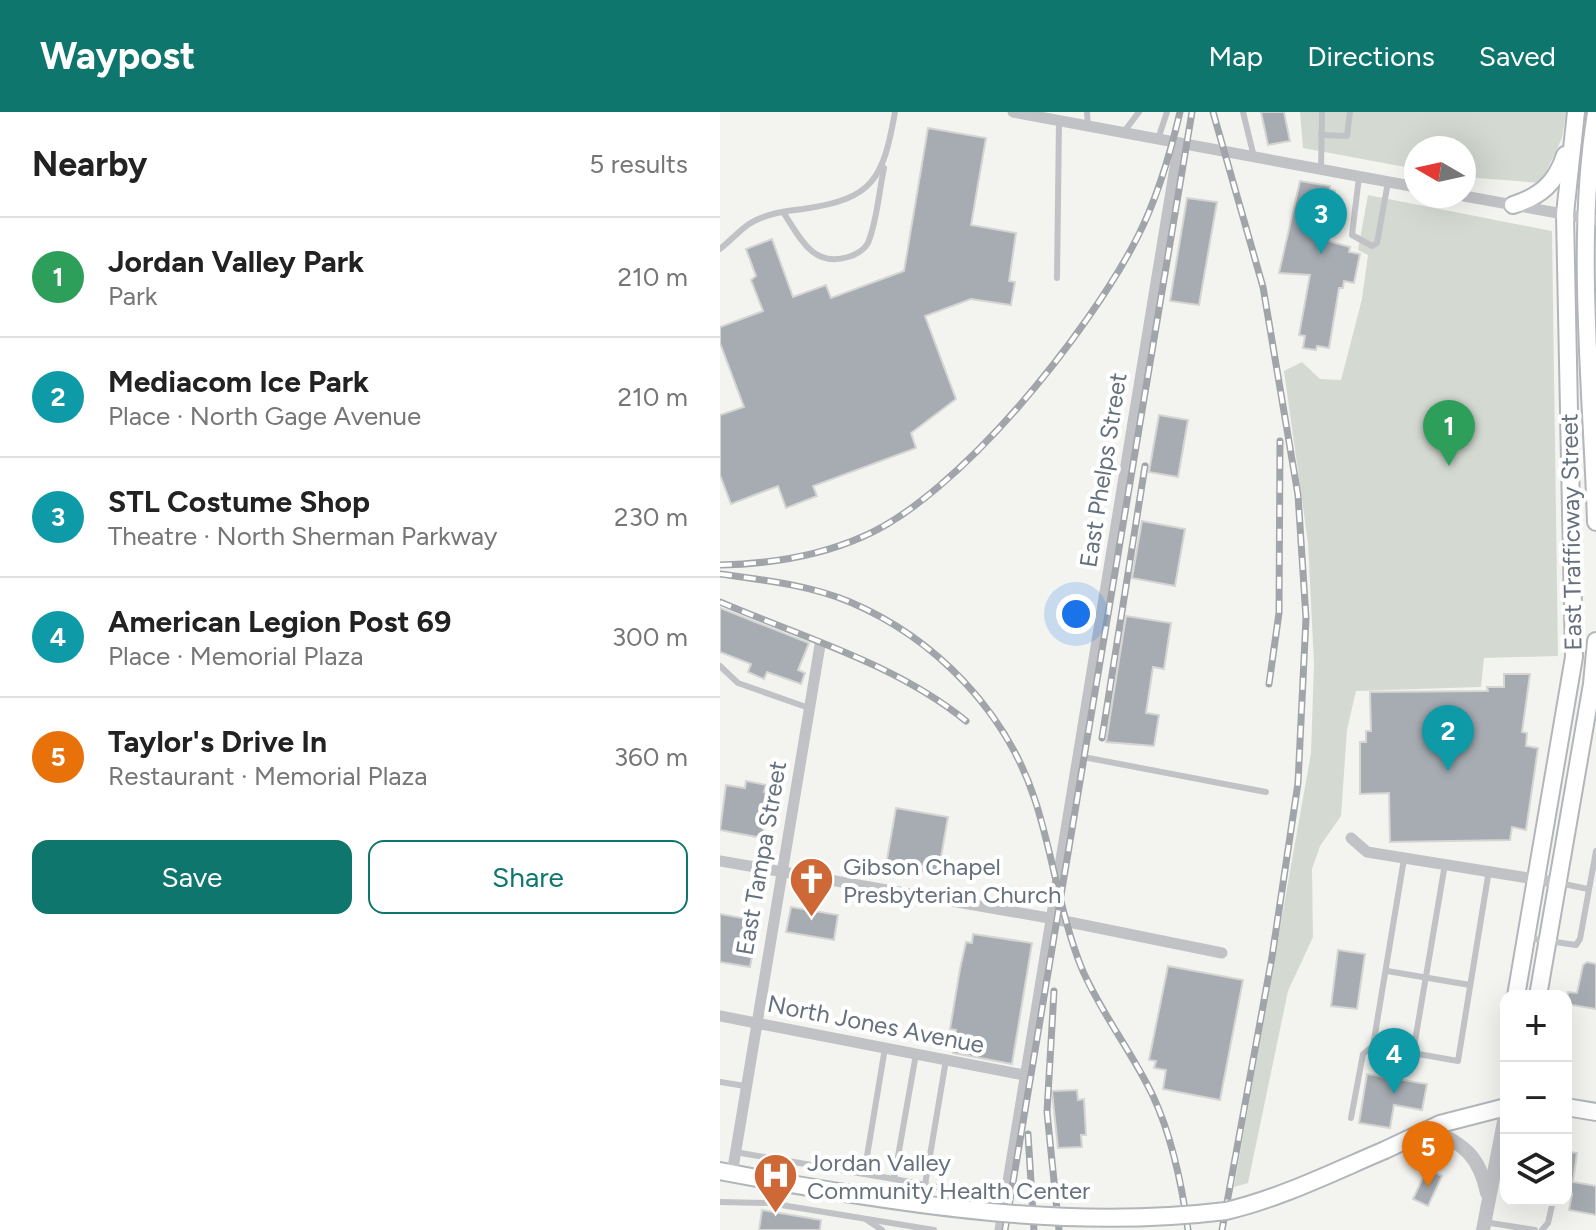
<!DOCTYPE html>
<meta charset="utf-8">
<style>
:root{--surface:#fff;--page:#f2f2f2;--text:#222;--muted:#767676;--line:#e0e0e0;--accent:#0f766e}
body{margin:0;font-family:Figtree,sans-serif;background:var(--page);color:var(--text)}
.controls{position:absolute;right:24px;bottom:24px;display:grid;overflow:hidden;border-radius:16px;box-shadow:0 8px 32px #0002}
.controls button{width:72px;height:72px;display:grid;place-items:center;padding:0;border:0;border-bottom:2px solid var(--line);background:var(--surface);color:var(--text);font:40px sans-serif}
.compass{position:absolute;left:684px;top:24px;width:72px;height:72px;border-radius:50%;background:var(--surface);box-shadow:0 8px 32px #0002;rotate:279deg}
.you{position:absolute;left:356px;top:502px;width:28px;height:28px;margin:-20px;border:6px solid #fff;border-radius:50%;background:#1a73e8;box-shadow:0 0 0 12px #1a73e833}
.badge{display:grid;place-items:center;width:52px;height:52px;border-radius:50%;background:var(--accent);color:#fff;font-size:26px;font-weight:700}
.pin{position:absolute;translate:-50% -66px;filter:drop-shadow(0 2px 4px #0008)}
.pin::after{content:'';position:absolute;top:42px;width:28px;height:24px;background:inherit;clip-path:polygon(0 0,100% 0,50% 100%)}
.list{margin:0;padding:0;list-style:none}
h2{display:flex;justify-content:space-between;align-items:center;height:104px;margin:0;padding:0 32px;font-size:34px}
h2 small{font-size:26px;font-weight:400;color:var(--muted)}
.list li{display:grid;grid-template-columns:52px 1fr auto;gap:24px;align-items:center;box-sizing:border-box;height:120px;padding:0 32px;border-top:2px solid var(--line)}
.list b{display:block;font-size:30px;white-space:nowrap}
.list p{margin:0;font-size:26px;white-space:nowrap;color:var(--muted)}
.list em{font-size:26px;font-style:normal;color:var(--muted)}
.actions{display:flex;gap:16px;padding:24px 32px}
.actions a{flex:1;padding:18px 0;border:2px solid var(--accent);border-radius:16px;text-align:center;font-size:28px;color:var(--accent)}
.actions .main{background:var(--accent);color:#fff}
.icon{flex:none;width:44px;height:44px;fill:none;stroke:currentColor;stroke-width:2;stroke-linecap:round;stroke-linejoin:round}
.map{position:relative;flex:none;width:876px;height:1118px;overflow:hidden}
header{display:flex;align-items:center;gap:48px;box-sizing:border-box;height:112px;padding:0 40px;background:var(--accent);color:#fff}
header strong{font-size:38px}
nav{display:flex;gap:44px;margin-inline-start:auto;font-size:28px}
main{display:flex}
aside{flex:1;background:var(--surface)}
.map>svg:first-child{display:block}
.green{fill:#d4dad2}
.building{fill:#a6acb2;stroke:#d5d5d3;stroke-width:2}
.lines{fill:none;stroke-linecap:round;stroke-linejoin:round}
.secondary-casing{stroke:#b2b6ba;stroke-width:20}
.service{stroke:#c0c2c5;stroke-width:6}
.minor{stroke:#c0c2c5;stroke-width:11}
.tertiary{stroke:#c0c2c5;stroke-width:14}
.secondary{stroke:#fff;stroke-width:16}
.rail-casing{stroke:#a1a5aa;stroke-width:7}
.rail{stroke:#fff;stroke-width:4;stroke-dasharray:12;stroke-linecap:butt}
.secondary-bridge-casing{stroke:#b2b6ba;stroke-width:20;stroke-linecap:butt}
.secondary-bridge{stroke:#fff;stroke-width:16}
.labels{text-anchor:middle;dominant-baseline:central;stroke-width:8;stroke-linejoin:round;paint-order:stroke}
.street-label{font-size:24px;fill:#66717e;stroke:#fff}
.poi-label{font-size:24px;fill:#66717e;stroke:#fff;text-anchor:start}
</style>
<header>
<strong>Waypost</strong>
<nav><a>Map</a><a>Directions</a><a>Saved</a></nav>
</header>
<main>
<aside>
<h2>Nearby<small>5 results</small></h2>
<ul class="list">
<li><span class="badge" style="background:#2e9e5b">1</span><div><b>Jordan Valley Park</b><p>Park</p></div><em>210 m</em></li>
<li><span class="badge" style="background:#0f9aa8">2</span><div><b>Mediacom Ice Park</b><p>Place · North Gage Avenue</p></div><em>210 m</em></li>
<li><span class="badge" style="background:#0f9aa8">3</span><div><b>STL Costume Shop</b><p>Theatre · North Sherman Parkway</p></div><em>230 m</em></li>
<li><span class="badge" style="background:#0f9aa8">4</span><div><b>American Legion Post 69</b><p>Place · Memorial Plaza</p></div><em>300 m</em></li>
<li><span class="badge" style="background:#e8710a">5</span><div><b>Taylor's Drive In</b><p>Restaurant · Memorial Plaza</p></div><em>360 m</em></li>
</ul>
<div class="actions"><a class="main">Save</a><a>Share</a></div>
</aside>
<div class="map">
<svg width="876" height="1118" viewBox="0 0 876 1118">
<rect width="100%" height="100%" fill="#f3f4f0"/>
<g class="green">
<path d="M580,0H846L842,26L821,71L744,65V36H696V57L583,36Z"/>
<path d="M648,83L832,119L838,544L764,546L761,575L636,579L627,618L621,704L600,734L592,757L593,825L568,879L528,1071L514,1075L591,641L594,552L588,431L564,259L582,250L600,267L621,268L642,187L648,143L638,138Z"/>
</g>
<g class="building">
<path d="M541,0H564L570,29L548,33Z"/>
<path d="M208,16L266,26L251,113L296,121L289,169L295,170L291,193L251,187L205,204L236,287L191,321L196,336L93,374L97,384L66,396L58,374L11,392L0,363V303L24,295L0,231V215L43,199L31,168L36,164L26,137L52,127L73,185L106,173L111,186L184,159Z"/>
<path d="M580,69L610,74V77L615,79L613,88L607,87L601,127L630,135L629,140L640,142L634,171L624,169L623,176H619L609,236L597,234L596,238L583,236L585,224L579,223L590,163L559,161Z"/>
<path d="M467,86L497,90L479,193L450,189Z"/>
<path d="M439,303L468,308L458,365L429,360Z"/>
<path d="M422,409L465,417L455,474L412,466Z"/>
<path d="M0,496L89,531L78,558L85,561L81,572L47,560L44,567L28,560L31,552L0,540Z"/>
<path d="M406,504L451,511L444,557L433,555L426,601L439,603L434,634L386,630Z"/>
<path d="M784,562H810L802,620L807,621L806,634L818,636L806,718L792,715L790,728L670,730L669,681L640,682V630H646V619H651L650,580L768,579L767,575H784Z"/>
<path d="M26,669L46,673L44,680L50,681L42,726L0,718L6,673L25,676Z"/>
<path d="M176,696L228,705L218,762L166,753Z"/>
<path d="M71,795L118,803L114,828L66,820Z"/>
<path d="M0,802L39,809L30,855L0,850Z"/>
<path d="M253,822L312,831L292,952L233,941L236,918L230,917L240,857L246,830L252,831Z"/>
<path d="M618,838L645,842L637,897L611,894Z"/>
<path d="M867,850L876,852V897L846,892L848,880L857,881L863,853Z"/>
<path d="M448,854L523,868L500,988L443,977L446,958L434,956L436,949L429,948Z"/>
<path d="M647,962L707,972L702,998L674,993L670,1016L639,1011Z"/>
<path d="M357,978L358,988L364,987L366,1023H361L362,1035L338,1036L332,979Z"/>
<path d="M846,1039L857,1041L853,1070L876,1074V1103L849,1098L852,1082L846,1081Z"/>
<path d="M707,1057L722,1064L708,1094L693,1087Z"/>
<path d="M42,1098L101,1108L100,1118H39Z"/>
</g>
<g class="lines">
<defs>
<g id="secondary">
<path d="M876,1C855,129 872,279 876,410"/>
<path d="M793,93C821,84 836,71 845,43"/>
<path d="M796,884L854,545L845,102L856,0"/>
<path d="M818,884L872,572L876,529"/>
<path d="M846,995L876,1000"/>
<path d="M665,1038L720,1012L786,995"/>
<path d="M0,1059L42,1067"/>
</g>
</defs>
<use href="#secondary" class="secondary-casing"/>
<g class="service">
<path d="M367,0L368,14"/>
<path d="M523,0L534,45"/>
<path d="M403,21L419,0"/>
<path d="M601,23L627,24L630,0"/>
<path d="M438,27L447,0"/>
<path d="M601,58L602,0"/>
<path d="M639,65L632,123L652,134L657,131L668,70"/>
<path d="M63,100C80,125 92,156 128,145C135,143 144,138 148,131C157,109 159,79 164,56"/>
<path d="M0,137C10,129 19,119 29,112C44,102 65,99 83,97C154,87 163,67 175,0"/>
<path d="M337,166L339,9"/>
<path d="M0,554L18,571L89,596"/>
<path d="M358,644L546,680"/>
<path d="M684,747L653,934L738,949L769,758"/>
<path d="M839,771L868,777"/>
<path d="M807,826L856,833L860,827L876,739"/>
<path d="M667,859L750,873"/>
<path d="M693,941L725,752"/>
<path d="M0,970L25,974"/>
<path d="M631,1006L643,942L653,934"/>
<path d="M15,1040L174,1067L196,942"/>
<path d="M144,1062L165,936"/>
<path d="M174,1067L205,1073L226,948"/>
<path d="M205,1073L285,1086"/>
<path d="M0,1090L49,1091L214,1118"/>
<path d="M147,1108L162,1118"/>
<path d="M764,1110L815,1118"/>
<path d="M822,1118L828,1111L833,1089"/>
</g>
<g class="minor">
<path d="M293,0L696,75"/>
<path d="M744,84L876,108"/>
<path d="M631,726L647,740L839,771"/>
<path d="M0,749L329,806L502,841"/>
<path d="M0,904L304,963"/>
<path d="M12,1062L100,533"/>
<path d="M280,1118L459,31"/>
</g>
<g class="tertiary">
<path d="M711,1017C744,1032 760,1045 767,1081"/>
<path d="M763,1118L786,999"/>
</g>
<use href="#secondary" class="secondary"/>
<defs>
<g id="rail">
<path d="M493,0L543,175L578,383L586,506L578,671L552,845L502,1118"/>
<path d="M0,453C47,452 99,444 142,425C239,384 369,220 417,126C437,87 450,43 460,0"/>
<path d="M0,462C44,468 89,473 130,490C215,526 286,599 315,688C333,743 340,803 362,857C381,901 412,940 433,984C452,1025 462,1073 468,1118"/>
<path d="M0,490C82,525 176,552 246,609"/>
<path d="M549,572L559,501L560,329"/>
<path d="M382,626L425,354"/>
<path d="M334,879L327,1000L339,1118"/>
<path d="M308,1022L314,1118"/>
<path d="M285,1118L472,0"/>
</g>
</defs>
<use href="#rail" class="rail-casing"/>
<use href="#rail" class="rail"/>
<defs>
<path id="secondary-bridge" d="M42,1067C195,1094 351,1118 506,1099C561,1086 613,1060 665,1038"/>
</defs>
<use href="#secondary-bridge" class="secondary-bridge-casing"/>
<use href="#secondary-bridge" class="secondary-bridge"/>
</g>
<defs>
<symbol id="church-pin" viewBox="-11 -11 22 30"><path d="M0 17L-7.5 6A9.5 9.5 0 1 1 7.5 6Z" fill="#ce6837" stroke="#fff"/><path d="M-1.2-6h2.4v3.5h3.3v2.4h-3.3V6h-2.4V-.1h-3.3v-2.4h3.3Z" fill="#fff"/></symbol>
<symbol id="hospital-pin" viewBox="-11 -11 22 30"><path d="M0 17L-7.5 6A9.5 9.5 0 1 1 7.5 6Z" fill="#ce6837" stroke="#fff"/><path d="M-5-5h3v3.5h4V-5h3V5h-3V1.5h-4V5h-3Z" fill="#fff"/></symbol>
</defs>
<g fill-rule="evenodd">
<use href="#church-pin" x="66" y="742" width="51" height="69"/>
<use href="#hospital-pin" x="30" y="1038" width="51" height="69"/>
</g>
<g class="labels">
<g class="street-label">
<text transform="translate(383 358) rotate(-81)">East Phelps Street</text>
<text transform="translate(851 420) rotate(-91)">East Trafficway Street</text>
<text transform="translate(41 746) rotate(-80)">East Tampa Street</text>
<text transform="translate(156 912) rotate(11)">North Jones Avenue</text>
</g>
<g class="poi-label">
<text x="123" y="754">Gibson Chapel<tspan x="123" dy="28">Presbyterian Church</tspan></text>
<text x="87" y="1050">Jordan Valley<tspan x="87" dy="28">Community Health Center</tspan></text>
</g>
</g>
</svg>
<div class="controls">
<button>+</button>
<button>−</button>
<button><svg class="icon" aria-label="layers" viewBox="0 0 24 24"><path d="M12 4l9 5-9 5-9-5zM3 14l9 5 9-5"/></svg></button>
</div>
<svg class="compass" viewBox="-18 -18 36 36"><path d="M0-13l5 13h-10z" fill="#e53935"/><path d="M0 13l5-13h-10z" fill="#767676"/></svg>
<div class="you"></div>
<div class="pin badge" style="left:729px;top:354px;background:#2e9e5b">1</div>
<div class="pin badge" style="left:728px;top:659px;background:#0f9aa8">2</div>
<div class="pin badge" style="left:601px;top:142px;background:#0f9aa8">3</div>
<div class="pin badge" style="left:674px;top:982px;background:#0f9aa8">4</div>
<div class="pin badge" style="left:708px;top:1075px;background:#e8710a">5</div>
</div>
</main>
